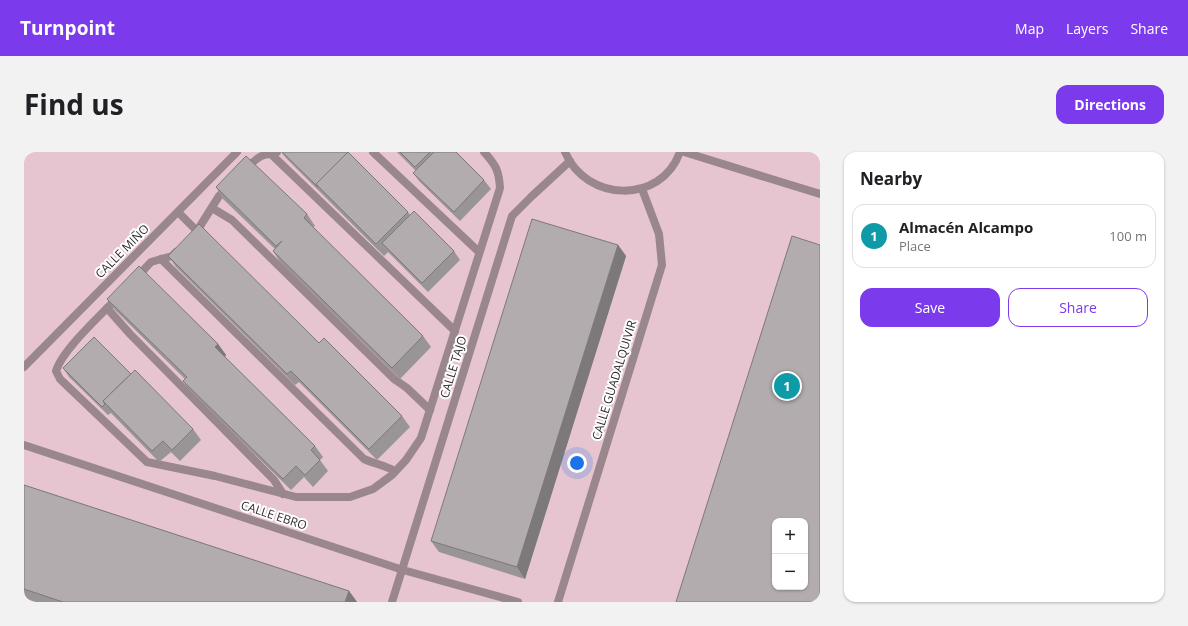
<!DOCTYPE html>
<meta charset="utf-8">
<style>
:root{--surface:#fff;--page:#f2f2f2;--text:#202124;--muted:#757577;--line:#e0e0e0;--accent:#7c3aed}
body{margin:0;font-family:"Open Sans",sans-serif;background:var(--page);color:var(--text)}
.controls{position:absolute;right:12px;bottom:12px;display:grid;overflow:hidden;border-radius:8px;box-shadow:0 1px 3px #0004}
.controls button{width:36px;height:36px;display:grid;place-items:center;padding:0;border:0;border-bottom:1px solid var(--line);background:var(--surface);color:var(--text);font:20px sans-serif}
.you{position:absolute;left:553px;top:311px;width:14px;height:14px;margin:-10px;border:3px solid #fff;border-radius:50%;background:#1a73e8;box-shadow:0 0 0 6px #1a73e833}
.badge{display:grid;place-items:center;width:26px;height:26px;border-radius:50%;background:var(--accent);color:#fff;font-size:13px;font-weight:700}
.pin{position:absolute;translate:-50% -50%;border:2px solid #fff;box-shadow:0 1px 4px #0006}
.list{margin:0;padding:0;list-style:none}
h2{display:flex;justify-content:space-between;align-items:center;height:52px;margin:0;padding:0 16px;font-size:17px}
h2 small{font-size:13px;font-weight:400;color:var(--muted)}
.list li{display:grid;grid-template-columns:26px 1fr auto;gap:12px;align-items:center;box-sizing:border-box;height:64px;margin:0 8px 8px;padding:0 8px;border:1px solid var(--line);border-radius:12px}
.list b{display:block;font-size:15px;white-space:nowrap}
.list p{margin:0;font-size:13px;white-space:nowrap;color:var(--muted)}
.list em{font-size:13px;font-style:normal;color:var(--muted)}
.actions{display:flex;gap:8px;padding:12px 16px}
.actions a{flex:1;padding:9px 0;border:1px solid var(--accent);border-radius:12px;text-align:center;font-size:14px;color:var(--accent)}
.actions .main{background:var(--accent);color:#fff}
.map{position:relative;flex:none;width:796px;height:450px;overflow:hidden;border-radius:12px}
header{display:flex;align-items:center;gap:24px;box-sizing:border-box;height:56px;padding:0 20px;background:var(--accent);color:#fff}
header strong{font-size:19px}
nav{display:flex;gap:22px;margin-inline-start:auto;font-size:14px}
.intro{display:flex;align-items:center;justify-content:space-between;box-sizing:border-box;height:96px;padding:0 24px}
h1{margin:0;font-size:28px}
.button{padding:10px 18px;border-radius:12px;background:var(--accent);color:#fff;font-size:14px;font-weight:700}
main{display:flex;gap:24px;padding:0 24px}
aside{flex:1;background:var(--surface);border-radius:12px;box-shadow:0 1px 3px #0004}
.map>svg:first-child{display:block}
.green{fill:#e6c4d0;fill-rule:evenodd}
.lines{fill:none;stroke-linecap:round;stroke-linejoin:round}
.service{stroke:#9a878e;stroke-width:8}
.minor{stroke:#9a878e;stroke-width:8}
.wall{fill:#999496}
.shaded-wall{fill:#7d787a}
.building{fill:#b2acae;stroke:#7d787a;fill-rule:evenodd}
.labels{text-anchor:middle;dominant-baseline:central;stroke-width:4;stroke-linejoin:round;paint-order:stroke}
.street-label{font-size:12px;fill:#2f2c2d;stroke:#fff}
</style>
<header>
<strong>Turnpoint</strong>
<nav><a>Map</a><a>Layers</a><a>Share</a></nav>
</header>
<div class="intro"><h1>Find us</h1><a class="button">Directions</a></div>
<main>
<div class="map">
<svg width="796" height="450" viewBox="0 0 796 450">
<rect width="100%" height="100%" fill="#eae4e6"/>
<path class="green" d="M0,0H796V450H0ZM751,369H781V435H751Z"/>
<g class="lines">
<g class="service">
<path d="M349,0L455,100"/>
<path d="M247,2L431,179"/>
<path d="M222,17C227,12 233,5 240,3C245,2 248,2 253,0"/>
<path d="M188,56L208,68L370,227L383,236L406,258"/>
<path d="M154,60L173,79L195,44L204,35"/>
<path d="M137,107L340,307C351,312 360,313 371,319"/>
<path d="M113,125L127,110L148,104L152,100"/>
<path d="M94,145C77,163 39,197 32,219L36,227L123,310L191,324L272,345H326L349,337L368,323L382,308L397,286L476,36C475,19 472,13 460,0"/>
<path d="M83,156L106,182L250,328L259,342"/>
</g>
<g class="minor">
<path d="M541,0C562,50 637,53 656,0"/>
<path d="M660,0L796,42"/>
<path d="M0,215L213,0"/>
<path d="M0,293L379,418L494,450"/>
<path d="M368,450L488,64L508,44L546,9"/>
<path d="M534,450L638,113L635,82L618,37"/>
</g>
</g>
<g class="wall">
<path d="M257,0L384,60L386,63L430,99L436,108L404,140L364,100L360,104L262,6Z"/>
<path d="M373,0H432L460,28L467,37L436,69L396,30L389,21L392,19Z"/>
<path d="M192,35L283,62L291,74L289,75L399,184L407,195L376,227L256,110L249,99L251,97L199,47Z"/>
<path d="M594,93L602,104L501,427L415,400L407,389Z"/>
<path d="M144,104L295,191L378,264L386,275L353,308L275,230L271,233L152,115Z"/>
<path d="M83,147L194,192L202,203L201,205L291,294L299,305L296,308L304,319L289,335L280,325L267,338L167,240L159,229L161,227L91,158Z"/>
<path d="M39,216L107,222L169,277L177,288L156,309L147,300L135,310L87,261L84,263L45,225Z"/>
<path d="M0,333L325,439L333,450H12L0,446Z"/>
</g>
<g class="shaded-wall">
<path d="M594,93L602,104L501,427L493,415Z"/>
<path d="M194,192L202,203L199,207L191,195Z"/>
<path d="M325,439L333,450H321Z"/>
</g>
<g class="building">
<path d="M258,0H324L292,32L294,35Z"/>
<path d="M324,0L384,60L352,92L292,32Z"/>
<path d="M376,0H406L391,15Z"/>
<path d="M410,0H432L460,28L430,60L389,21Z"/>
<path d="M222,4L283,62L280,66L399,184L368,216L249,99L258,89L252,94L192,35Z"/>
<path d="M390,59L430,99L398,131L358,91Z"/>
<path d="M508,67L594,93L493,415L407,389Z"/>
<path d="M175,72L295,191L300,186L378,264L345,297L267,219L263,222L144,104Z"/>
<path d="M768,84L796,93V450H652ZM751,369H781V435H751Z"/>
<path d="M115,114L194,192L191,195L291,294L287,298L296,308L281,323L272,314L259,327L159,229L163,225L83,147Z"/>
<path d="M70,185L107,222L79,249L81,252L78,255L39,216Z"/>
<path d="M111,218L169,277L148,298L139,289L128,299L79,249Z"/>
<path d="M0,333L325,439L321,450H39L0,437Z"/>
</g>
<g class="labels">
<g class="street-label">
<text transform="translate(98 99) rotate(-45)">CALLE MIÑO</text>
<text transform="translate(429 215) rotate(-73)">CALLE TAJO</text>
<text transform="translate(590 228) rotate(-73)">CALLE GUADALQUIVIR</text>
<text transform="translate(250 363) rotate(18)">CALLE EBRO</text>
</g>
</g>
</svg>
<div class="controls">
<button>+</button>
<button>−</button>
</div>
<div class="you"></div>
<div class="pin badge" style="left:763px;top:234px;background:#0f9aa8">1</div>
</div>
<aside>
<h2>Nearby<small></small></h2>
<ul class="list">
<li><span class="badge" style="background:#0f9aa8">1</span><div><b>Almacén Alcampo</b><p>Place</p></div><em>100 m</em></li>
</ul>
<div class="actions"><a class="main">Save</a><a>Share</a></div>
</aside>
</main>
